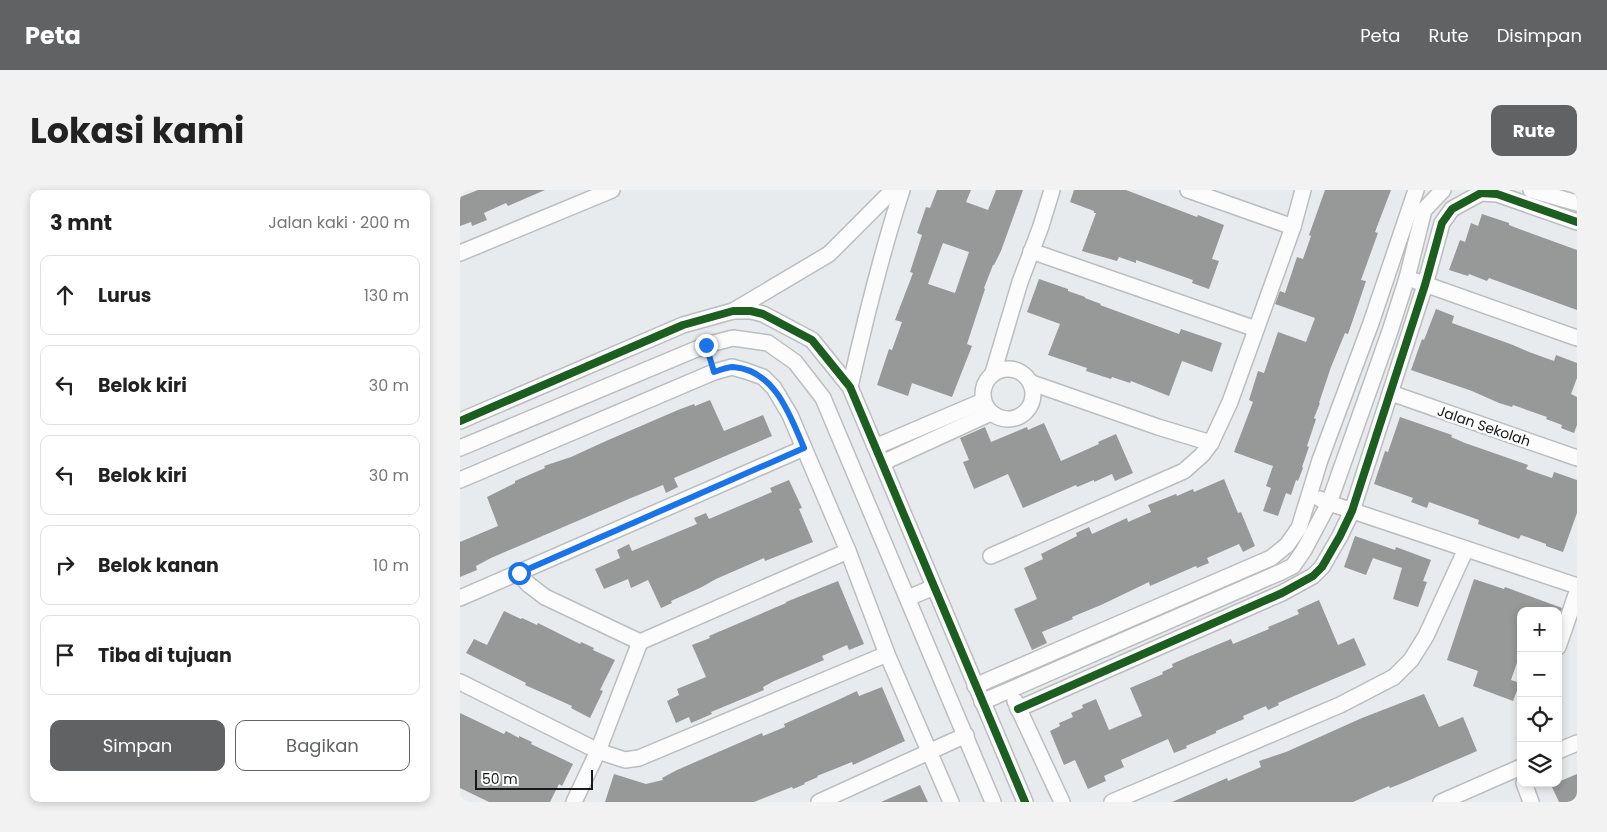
<!DOCTYPE html>
<html lang="id">
<meta charset="utf-8">
<style>
:root{--surface:#fff;--page:#f2f2f2;--text:#222;--muted:#767676;--line:#e0e0e0;--accent:#616264}
body{margin:0;font-family:Poppins,sans-serif;background:var(--page);color:var(--text)}
.controls{position:absolute;right:15px;bottom:15px;display:grid;overflow:hidden;border-radius:10px;box-shadow:0 2px 8px #0003}
.controls button{width:45px;height:45px;display:grid;place-items:center;padding:0;border:0;border-bottom:1px solid var(--line);background:var(--surface);color:var(--text);font:25px sans-serif}
.scale{position:absolute;left:15px;bottom:12px;width:118px;box-sizing:border-box;padding-left:5px;border:2px solid #18191a;border-top:0;font-size:14px;line-height:18px;white-space:nowrap;color:#18191a;-webkit-text-stroke:4px #fff;paint-order:stroke}
.stop{position:absolute;width:15px;height:15px;margin:-11px;border:4px solid #1a73e8;border-radius:50%;background:#fff}
.stop.end{background:#1a73e8;border-color:#fff;box-shadow:0 1px 5px #0008}
.list{margin:0;padding:0;list-style:none}
h2{display:flex;justify-content:space-between;align-items:center;height:65px;margin:0;padding:0 20px;font-size:21px}
h2 small{font-size:16px;font-weight:400;color:var(--muted)}
.list li{display:grid;grid-template-columns:32px 1fr auto;gap:15px;align-items:center;box-sizing:border-box;height:80px;margin:0 10px 10px;padding:0 10px;border:1px solid var(--line);border-radius:10px}
.list b{display:block;font-size:19px;white-space:nowrap}
.list em{font-size:16px;font-style:normal;color:var(--muted)}
.actions{display:flex;gap:10px;padding:15px 20px}
.actions a{flex:1;padding:11px 0;border:1px solid var(--accent);border-radius:10px;text-align:center;font-size:18px;color:var(--accent)}
.actions .main{background:var(--accent);color:#fff}
.icon{flex:none;width:28px;height:28px;fill:none;stroke:currentColor;stroke-width:2;stroke-linecap:round;stroke-linejoin:round}
.map{position:relative;flex:none;width:1117px;height:612px;overflow:hidden;border-radius:10px}
header{display:flex;align-items:center;gap:30px;box-sizing:border-box;height:70px;padding:0 25px;background:var(--accent);color:#fff}
header strong{font-size:24px}
nav{display:flex;gap:28px;margin-inline-start:auto;font-size:18px}
.intro{display:flex;align-items:center;justify-content:space-between;box-sizing:border-box;height:120px;padding:0 30px}
h1{margin:0;font-size:35px}
.button{padding:12px 22px;border-radius:10px;background:var(--accent);color:#fff;font-size:18px;font-weight:700}
main{display:flex;gap:30px;padding:0 30px}
aside{flex:1;background:var(--surface);border-radius:10px;box-shadow:0 2px 8px #0003}
.map>svg:first-child{display:block}
.building{fill:#979898;fill-rule:evenodd}
.lines{fill:none;stroke-linecap:round;stroke-linejoin:round}
.minor-casing{stroke:#bbbdbe;stroke-width:18}
.minor{stroke:#fcfcfc;stroke-width:15}
.cycleway-casing{stroke:#fff;stroke-width:11}
.cycleway{stroke:#1b5e20;stroke-width:8}
.route{stroke:#1a73e8;stroke-width:6}
.labels{text-anchor:middle;dominant-baseline:central;stroke-width:5;stroke-linejoin:round;paint-order:stroke}
.street-label{font-size:14px;fill:#18191a;stroke:#fff}
</style>
<header>
<strong>Peta</strong>
<nav><a>Peta</a><a>Rute</a><a>Disimpan</a></nav>
</header>
<div class="intro"><h1>Lokasi kami</h1><a class="button">Rute</a></div>
<main>
<aside>
<h2>3 mnt<small>Jalan kaki · 200 m</small></h2>
<ul class="list">
<li><svg class="icon" aria-label="ahead" viewBox="0 0 24 24"><path d="M12 20V5M6 11l6-6 6 6"/></svg><div><b>Lurus</b></div><em>130 m</em></li>
<li><svg class="icon" aria-label="left" viewBox="0 0 24 24"><path d="M17 20v-9H6M10 6l-5 5 5 5"/></svg><div><b>Belok kiri</b></div><em>30 m</em></li>
<li><svg class="icon" aria-label="left" viewBox="0 0 24 24"><path d="M17 20v-9H6M10 6l-5 5 5 5"/></svg><div><b>Belok kiri</b></div><em>30 m</em></li>
<li><svg class="icon" aria-label="right" viewBox="0 0 24 24"><path d="M7 20v-9h11M14 6l5 5-5 5"/></svg><div><b>Belok kanan</b></div><em>10 m</em></li>
<li><svg class="icon" aria-label="arrive" viewBox="0 0 24 24"><path d="M6 21V4h12l-3 4 3 4H6"/></svg><div><b>Tiba di tujuan</b></div></li>
</ul>
<div class="actions"><a class="main">Simpan</a><a>Bagikan</a></div>
</aside>
<div class="map">
<svg width="1117" height="612" viewBox="0 0 1117 612">
<rect width="100%" height="100%" fill="#e8ebed"/>
<g class="building">
<path d="M18,0H85L48,16L46,13L24,23L27,30L12,36L11,32L0,36V7Z"/>
<path d="M477,0H511L506,12L528,20L536,0H563L541,61L534,75H533L524,98L525,99L507,154L512,156L492,207L452,193L448,206L417,195L429,159L432,160L442,132L435,130L453,83L450,82L462,45L457,43L466,17L470,18ZM483,53L509,62L495,103L468,94Z"/>
<path d="M614,0H666L737,27L738,25L764,35L752,69L759,71L749,99L732,93L733,90L676,70V73L659,67L657,71L622,61L636,23H634V21L610,12Z"/>
<path d="M865,0H931L915,42L918,43L901,90L906,91L898,115L888,144L885,143L871,177L859,213H860L854,228L856,229L847,256L849,257L842,277L843,278L838,291L836,290L831,305L826,303L818,326L803,321L811,298L806,296L813,276L774,262L793,212L789,210L798,181L804,183L818,142L846,152L855,128L815,114L820,101L825,103L837,67L843,69L851,46L849,45Z"/>
<path d="M1022,24L1049,33V35L1062,40L1117,60V120L1029,88L1027,91L1009,84L1008,86L989,80L1000,50L1005,52L1011,33L1018,36Z"/>
<path d="M579,89L608,99V101L625,107V108L641,114L640,115L719,144L721,139L762,153L752,182L722,171L709,206L671,191L670,193L652,187L651,189L626,181L627,178L588,165L600,134L567,122Z"/>
<path d="M976,119L994,126L992,133L1053,155L1069,162L1094,171L1096,165L1117,173V188L1111,204L1117,207V235L1114,243L1101,238L1102,235L1086,229L1087,227L1053,215L1052,217L1039,213L1012,201L951,180L962,149L964,150Z"/>
<path d="M250,210L264,241L303,225L312,246L214,288L218,297L206,303L203,295L171,308L31,368L16,376L17,380L0,387V352L38,336L27,307L55,293V291L85,278L84,276L111,267L146,251L218,220L234,214L235,216Z"/>
<path d="M940,227L992,245L991,247L1005,253L1068,275L1066,279L1092,288L1094,282L1117,290V323L1103,362L1086,356V354L1061,345L1059,349L1018,334L1019,330L969,312L967,318L951,312L953,308L914,294L925,261L928,262Z"/>
<path d="M584,233L601,271L639,254L638,252L656,244L673,283L655,291L652,284L634,292V290L617,297L616,295L563,318L548,284L514,299L503,272L509,270L500,248L525,237L531,252L567,237L568,240Z"/>
<path d="M764,289L778,323L781,322L795,356L783,362L779,354L747,368L749,373L737,378L736,376L690,396L689,392L641,415L612,427L613,429L582,442L587,453L572,460L554,419L577,409L564,378L583,369L581,364L617,346L616,343L629,337L632,344L667,328L668,332L691,322L688,315L716,304L717,306L733,299L734,302Z"/>
<path d="M329,290L342,318L339,319L353,352L305,371L304,368L256,389L242,397L211,411L212,413L201,418L188,390L171,398L168,389L144,399L135,379L160,368L157,360L169,354L172,361L237,334L234,328L246,323L249,329L312,302L310,298Z"/>
<path d="M895,346L935,360L936,357L971,370L963,391L967,392L958,417L933,409L942,378L913,368L906,385L884,377Z"/>
<path d="M1014,389L1044,399L1045,397L1102,418L1101,421H1061V461L1051,490L1060,493L1053,511L1013,496L1018,481L987,470Z"/>
<path d="M378,391L404,454L389,460L387,455L362,466L364,470L314,491L303,497L304,500L251,522L252,524L231,533L229,527L216,533L207,511L219,505L217,499L246,487L232,455L250,448L249,446L326,413V412Z"/>
<path d="M859,410L878,455L894,448L906,475L818,513L819,515L808,520L806,516L783,526L784,529L756,541V543L726,556L727,558L714,563L708,549L661,570L664,577L644,586L646,591L628,599L615,570L604,575L590,541L600,536L599,533L613,527L611,523L623,518L622,515L636,509L649,540L682,526L670,498L703,484L702,482L713,477L712,474L728,467L771,449L773,454L809,439L808,437L839,424L837,420Z"/>
<path d="M44,421L61,429L62,428L77,435L78,433L120,454L121,452L134,458L133,460L155,470L140,500L143,501L130,528L111,518L112,516L65,495L66,493L6,463L14,449L27,455Z"/>
<path d="M422,497L445,551L393,575L392,572L357,586L358,587L344,593L345,594L333,599L332,597L294,612H145L154,584L186,594L203,590L202,588L217,580L302,543L303,546L325,537L324,534L380,509L397,501L399,506Z"/>
<path d="M964,504L979,537L1003,527L1017,561L945,592L930,598L929,596L893,612H712L767,588L768,591L801,577L799,571L826,562L902,528Z"/>
<path d="M0,523L44,544L46,541L59,548V546L72,552L71,554L113,574L102,596L99,594L90,612H29L0,598Z"/>
<path d="M1117,584V612H1099L1091,595Z"/>
<path d="M460,595L468,612H421Z"/>
</g>
<g class="lines">
<defs>
<g id="minor">
<path d="M728,0L833,37"/>
<path d="M1071,0L1117,13"/>
<path d="M571,61L796,139"/>
<path d="M0,63L152,0"/>
<path d="M956,91L1117,148"/>
<path d="M273,121L369,64L433,0"/>
<circle cx="548" cy="204" r="25"/>
<path d="M533,183L560,92L581,36L592,0"/>
<path d="M572,193L698,237L751,253"/>
<path d="M390,197C405,130 421,65 442,0"/>
<path d="M931,203L1117,268"/>
<path d="M0,231L223,135L273,121H291L303,124L352,150L390,197L565,612"/>
<path d="M415,257L523,211"/>
<path d="M0,258L246,155L273,148L308,153L335,172L363,208L533,612"/>
<path d="M422,273L531,223"/>
<path d="M0,290L254,182L272,177L286,181L303,187L314,198L330,225L388,361L427,464L491,612"/>
<path d="M860,309L869,313L1117,396"/>
<path d="M531,366L724,281L742,265L751,253L770,212L833,37L843,0"/>
<path d="M59,383L68,394L85,407L180,452L388,361"/>
<path d="M0,408L344,258"/>
<path d="M448,408L474,397"/>
<path d="M1098,457L1117,402"/>
<path d="M0,492L138,561L165,570L179,568L427,464"/>
<path d="M515,496L811,368L827,355L839,338L860,270L911,133L956,0"/>
<path d="M555,511L602,612"/>
<path d="M522,512L821,382L833,376L844,360L869,313L930,141L947,88L964,20L983,0"/>
<path d="M558,519L822,403L853,386L862,377L880,346L892,321L965,95L982,33L992,19L1021,3L1037,4L1117,32"/>
<path d="M1098,561L1117,553"/>
<path d="M1064,593L1071,612"/>
<path d="M114,612L138,561L180,452"/>
<path d="M359,612L506,545"/>
<path d="M652,612L880,515L934,487L951,470L966,446L1006,359"/>
<path d="M981,612L1061,577"/>
</g>
</defs>
<use href="#minor" class="minor-casing"/>
<use href="#minor" class="minor"/>
<defs>
<g id="cycleway">
<path d="M0,231L223,135L273,121H291L303,124L352,150L390,197L565,612"/>
<path d="M558,519L822,403L853,386L862,377L880,346L892,321L965,95L982,33L992,19L1021,3L1037,4L1117,32"/>
</g>
</defs>
<use href="#cycleway" class="cycleway-casing"/>
<use href="#cycleway" class="cycleway"/>
</g>
<g class="lines">
<path class="route" d="M59,383L344,258C330,225 315,180 273,177C267,177 260,180 254,182L246,155"/>
</g>
<g class="labels">
<g class="street-label">
<text transform="translate(1024 236) rotate(19)">Jalan Sekolah</text>
</g>
</g>
</svg>
<div class="controls">
<button>+</button>
<button>−</button>
<button><svg class="icon" aria-label="locate" viewBox="0 0 24 24"><circle cx="12" cy="12" r="6"/><path d="M12 2v4M12 18v4M2 12h4M18 12h4"/></svg></button>
<button><svg class="icon" aria-label="layers" viewBox="0 0 24 24"><path d="M12 4l9 5-9 5-9-5zM3 14l9 5 9-5"/></svg></button>
</div>
<div class="scale">50 m</div>
<div class="stop" style="left:59px;top:383px"></div>
<div class="stop end" style="left:246px;top:155px"></div>
</div>
</main>
